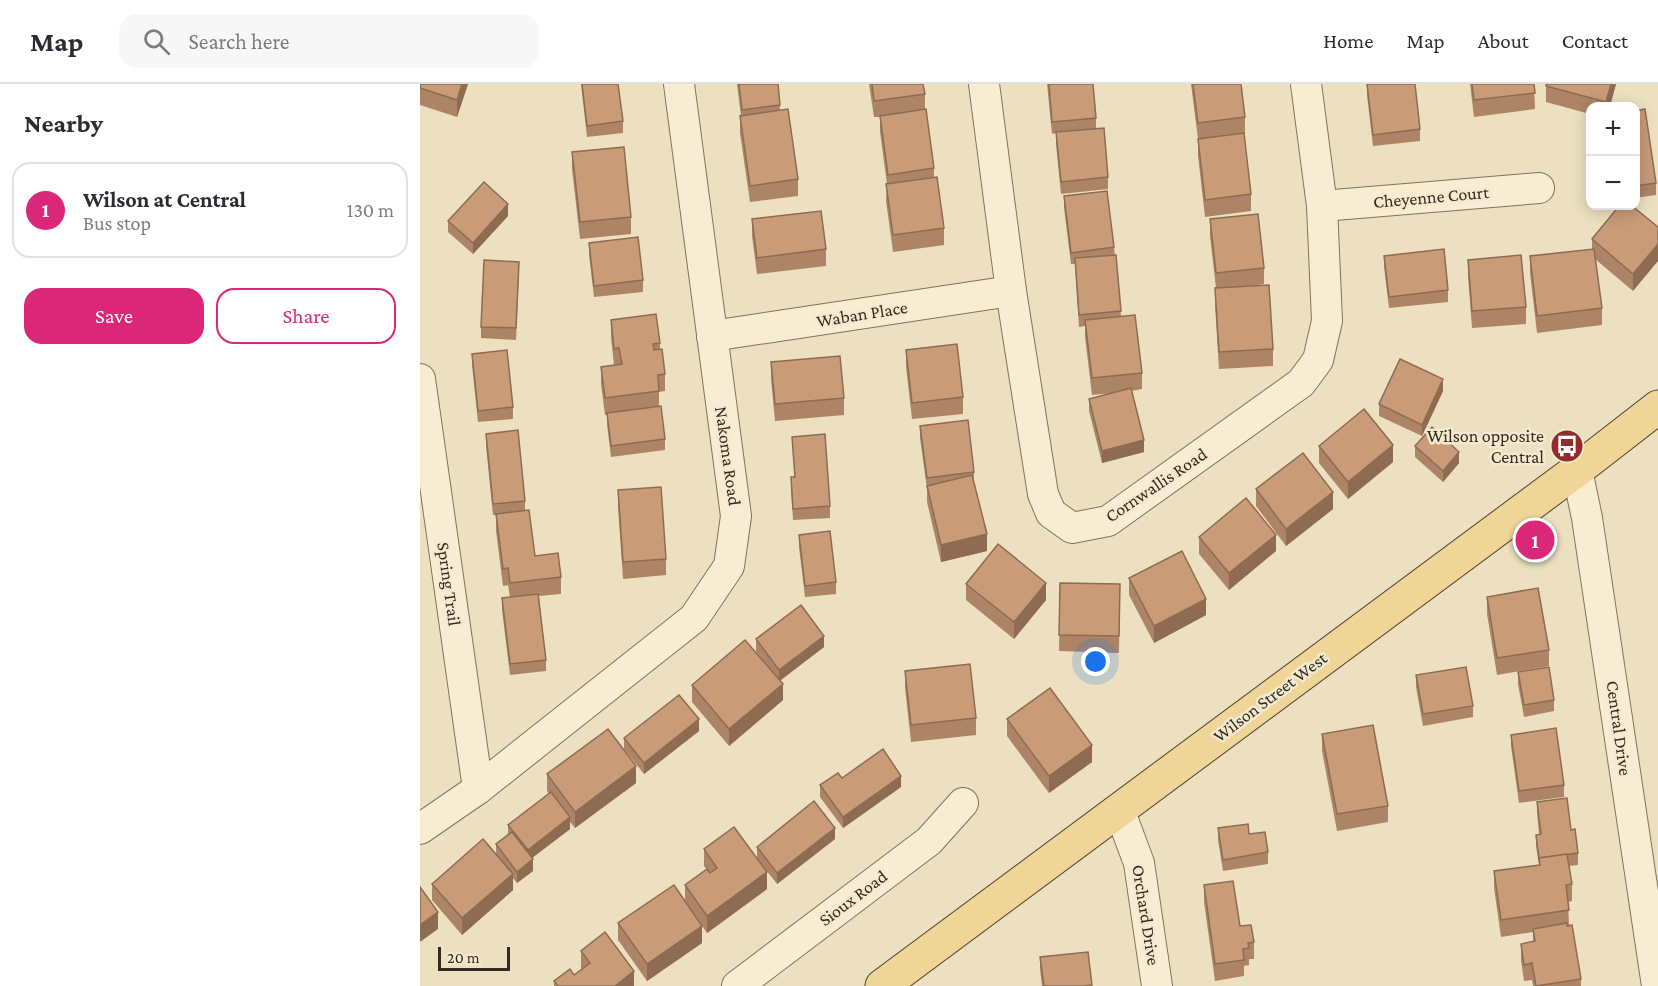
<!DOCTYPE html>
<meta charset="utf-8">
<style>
:root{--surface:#fff;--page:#f7f7f7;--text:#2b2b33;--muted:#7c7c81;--line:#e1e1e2;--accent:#db2777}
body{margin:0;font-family:"Crimson Pro",serif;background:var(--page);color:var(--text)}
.controls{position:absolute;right:18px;top:18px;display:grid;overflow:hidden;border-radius:12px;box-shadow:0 3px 15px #0003}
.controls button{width:54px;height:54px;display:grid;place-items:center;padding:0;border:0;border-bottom:2px solid var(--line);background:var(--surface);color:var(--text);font:30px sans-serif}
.scale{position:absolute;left:18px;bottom:15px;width:72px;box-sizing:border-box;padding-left:6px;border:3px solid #35291d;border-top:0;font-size:16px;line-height:21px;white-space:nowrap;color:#35291d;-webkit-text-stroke:4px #f4ead0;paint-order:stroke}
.you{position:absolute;left:676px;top:578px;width:21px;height:21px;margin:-15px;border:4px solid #fff;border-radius:50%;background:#1a73e8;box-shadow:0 0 0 9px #1a73e833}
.badge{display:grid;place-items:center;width:39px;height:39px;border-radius:50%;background:var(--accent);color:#fff;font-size:20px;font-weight:700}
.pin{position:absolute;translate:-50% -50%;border:3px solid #fff;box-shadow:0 2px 6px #0006}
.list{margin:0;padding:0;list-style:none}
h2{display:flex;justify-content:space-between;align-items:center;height:78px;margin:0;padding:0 24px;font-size:26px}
h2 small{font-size:20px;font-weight:400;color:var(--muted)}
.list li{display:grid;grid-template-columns:39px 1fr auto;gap:18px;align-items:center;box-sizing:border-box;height:96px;margin:0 12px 12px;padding:0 12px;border:2px solid var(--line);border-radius:18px}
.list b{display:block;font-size:22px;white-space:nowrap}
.list p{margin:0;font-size:20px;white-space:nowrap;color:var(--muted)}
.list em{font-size:20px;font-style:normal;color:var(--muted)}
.actions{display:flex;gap:12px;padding:18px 24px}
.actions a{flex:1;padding:14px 0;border:2px solid var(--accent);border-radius:18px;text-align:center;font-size:21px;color:var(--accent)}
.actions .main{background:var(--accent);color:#fff}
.icon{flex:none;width:33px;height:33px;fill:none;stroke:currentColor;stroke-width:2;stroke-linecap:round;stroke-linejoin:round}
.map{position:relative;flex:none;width:1238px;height:902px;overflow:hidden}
header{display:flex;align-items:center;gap:36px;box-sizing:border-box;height:84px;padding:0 30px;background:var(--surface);border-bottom:2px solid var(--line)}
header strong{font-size:28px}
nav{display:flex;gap:33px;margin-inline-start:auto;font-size:21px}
.search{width:420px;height:54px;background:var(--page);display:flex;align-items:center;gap:15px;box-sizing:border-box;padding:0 21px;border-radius:18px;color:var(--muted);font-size:22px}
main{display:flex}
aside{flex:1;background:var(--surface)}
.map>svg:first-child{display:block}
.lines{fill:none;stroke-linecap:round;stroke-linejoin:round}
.minor-casing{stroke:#857159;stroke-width:32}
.major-casing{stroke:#523f2d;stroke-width:35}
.minor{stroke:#f7edd3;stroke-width:30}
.major{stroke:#efd698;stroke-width:33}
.wall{fill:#ad8566}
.shaded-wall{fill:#8d6c53}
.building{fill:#c99b77;stroke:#8d6c53;stroke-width:1.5}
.labels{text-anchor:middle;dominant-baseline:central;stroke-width:5;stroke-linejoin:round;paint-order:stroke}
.street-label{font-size:18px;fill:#35291d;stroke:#f4ead0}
.poi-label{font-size:18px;fill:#35291d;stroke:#f4ead0;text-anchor:end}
</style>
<header>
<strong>Map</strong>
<div class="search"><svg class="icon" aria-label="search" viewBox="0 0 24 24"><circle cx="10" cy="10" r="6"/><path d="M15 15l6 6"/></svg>Search here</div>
<nav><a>Home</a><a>Map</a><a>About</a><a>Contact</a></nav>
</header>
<main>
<aside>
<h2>Nearby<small></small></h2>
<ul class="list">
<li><span class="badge">1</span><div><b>Wilson at Central</b><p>Bus stop</p></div><em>130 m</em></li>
</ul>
<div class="actions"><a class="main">Save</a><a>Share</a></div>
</aside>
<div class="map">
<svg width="1238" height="902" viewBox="0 0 1238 902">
<rect width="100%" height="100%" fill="#ece0c0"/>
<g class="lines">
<defs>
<g id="minor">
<path d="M564,0L591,207L623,410L631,429L652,444L688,437L881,299L898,276L907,237L902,122L886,0"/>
<path d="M902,122L1119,104"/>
<path d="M292,252L591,207"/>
<path d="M0,295L58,705"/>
<path d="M1157,386L1167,434L1237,902"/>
<path d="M700,728L719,779L737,902"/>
<path d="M0,745L58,705L274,534L309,482L316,432L259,0"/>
<path d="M317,902L509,757L543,719"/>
</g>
<path id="major" d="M462,902L1157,386L1238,323"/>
</defs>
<use href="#minor" class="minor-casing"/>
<use href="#major" class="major-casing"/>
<use href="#minor" class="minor"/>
<use href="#major" class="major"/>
</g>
<g class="wall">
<path d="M48,0L37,33L0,21V4Z"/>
<path d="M161,0H198L203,37V49L167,53Z"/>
<path d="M317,0H358L360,26L378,95V112L330,118L320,49V32H321Z"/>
<path d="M449,0H503L505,10V25L514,84V93L524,144V161L473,168L466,117L467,100L460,48V33H454Z"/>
<path d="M627,0H673L676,34V45L688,93V105L641,110L636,60V49L632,50Z"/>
<path d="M771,0H821L825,33V50H824L831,110V127L785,133L778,72V55Z"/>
<path d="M947,0L1000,45V57L953,62L947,11Z"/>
<path d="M1050,0H1114L1115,25L1054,33Z"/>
<path d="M1126,0H1196L1190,22H1170V30L1126,18Z"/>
<path d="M1215,27L1236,99V111L1215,114Z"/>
<path d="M152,68L211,133V150L160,155L152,85Z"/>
<path d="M644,112L694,163L701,232L722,289V305L711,307L724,368L682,379L669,327V315L694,309L672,311L665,253V242L659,243L655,180H651L644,124Z"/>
<path d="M88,132L53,170L28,148V137Z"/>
<path d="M332,135L406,165V182L337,190L332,152Z"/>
<path d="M790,135L844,184V200L830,202L853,265V282L799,285L795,221V204H796L790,152Z"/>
<path d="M1238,143L1213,207L1175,175L1182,224V241L1117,249L1110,189V172L1172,165V155Z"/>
<path d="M169,159L223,196V208L174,213L169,171Z"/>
<path d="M964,172L1028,206V218L969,224L964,183Z"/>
<path d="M1048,176L1106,223V240L1052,244L1048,192Z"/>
<path d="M99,189L96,256L61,254V243Z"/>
<path d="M191,236L240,259V265L245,290V307L239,308V322L245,355V366L191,373L187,340V331H185L181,300V283L194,281L191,253Z"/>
<path d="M486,266L543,313V330L492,335L486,283Z"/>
<path d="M52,270L93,323V335L58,338L52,281Z"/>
<path d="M351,278L424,314V331L355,337L351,295Z"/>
<path d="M1023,307L1002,352L959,332V320Z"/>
<path d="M500,342L554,388V399L567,467L521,478L507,418V405L500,354Z"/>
<path d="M66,350L105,417V427L115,472L141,493V510L119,512L126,576V587L90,591L82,526V514H90L88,501L83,502L76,447V431H73L66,362Z"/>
<path d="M372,353L410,422V434L373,436L371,405V393H375Z"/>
<path d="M899,362L973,378L928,415L899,379Z"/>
<path d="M995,362L1039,379L1023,398L995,373Z"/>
<path d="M836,405L913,425L866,462L836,422Z"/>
<path d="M198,406L246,475V491L203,495L198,423Z"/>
<path d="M379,451L416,498V510L385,513L379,463Z"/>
<path d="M779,453L856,467L809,506L779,470Z"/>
<path d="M709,494L786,531L734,559L709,511Z"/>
<path d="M640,499L700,500L699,569L639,567Z"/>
<path d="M546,500L626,516L594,555L546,516Z"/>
<path d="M1067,513L1129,566V582L1077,591L1067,530Z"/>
<path d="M336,555L404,563L360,597L363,616L309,662L272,618V601L349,584L336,567Z"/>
<path d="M485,587L556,634V651L491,658L485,604Z"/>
<path d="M1098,588L1134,616V627L1104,633L1098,600Z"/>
<path d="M996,591L1053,622V633L1003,642L996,603Z"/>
<path d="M587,635L672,678L629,709L587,652Z"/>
<path d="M279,647L224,690L204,665V654Z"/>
<path d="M902,650L968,722V738L917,747L902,667Z"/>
<path d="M1091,651L1144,701V713L1099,719L1091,662Z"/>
<path d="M127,690L216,699L155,744L150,738V745L112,774L113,787L97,799L93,794V806L42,851L12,816V800L76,770V760L88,750V741L129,710L127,707Z"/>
<path d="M422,694L481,703L423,744L400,713V701Z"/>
<path d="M1117,718L1151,746L1158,769V781L1149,782L1152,800V817L1148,818L1149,841L1161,895V902H1113L1112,896L1104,897L1101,876V860L1113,858V848L1081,853L1074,804V787L1119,781L1116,762V751L1119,750L1117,729Z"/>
<path d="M798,744L829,750L848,768V780L803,787L798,756Z"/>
<path d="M415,755L357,800L346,786L347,805L287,849L268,822L282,859L227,897L198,856V839L265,818V801L287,786L284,782V765L337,773V763Z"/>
<path d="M784,801L834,858V875H829V881L824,882V892L795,897L784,818Z"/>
<path d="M161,867L214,902H134V897L154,891L162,885L161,884Z"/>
<path d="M668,868L672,902H622L620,885V873Z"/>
</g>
<g class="shaded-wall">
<path d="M42,0H48L37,33V16Z"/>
<path d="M1191,0H1196L1190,22H1186V18Z"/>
<path d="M88,120V132L53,170V159Z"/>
<path d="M1238,160V177L1213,207V190Z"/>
<path d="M1023,295V307L1002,352V341Z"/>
<path d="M724,356V368L682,379V367Z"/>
<path d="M973,361V378L928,415V398Z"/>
<path d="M1039,368V379L1023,398V387Z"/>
<path d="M913,408V425L866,462V445Z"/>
<path d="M567,450V467L521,478V461Z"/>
<path d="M856,451V467L809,506V489Z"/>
<path d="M626,499V516L594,555V538Z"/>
<path d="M786,515V531L734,559V542Z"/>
<path d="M404,552V563L359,597V586Z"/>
<path d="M363,600V616L309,662V645Z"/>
<path d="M279,635V647L224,690V679Z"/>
<path d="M672,661V678L629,709V692Z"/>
<path d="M216,682V699L155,744V728Z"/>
<path d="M481,692V703L423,744V733Z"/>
<path d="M150,733V745L108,777V766Z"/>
<path d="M415,744V755L357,800V789Z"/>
<path d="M113,775V787L97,799V788Z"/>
<path d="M347,788V805L287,849V832Z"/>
<path d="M93,790V806L42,851V834Z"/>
<path d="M18,828V845L0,858V841Z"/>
<path d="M282,842V859L227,897V880Z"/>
<path d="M214,887V902H195Z"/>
</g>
<g class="building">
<path d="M1,0H42L37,16L0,4Z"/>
<path d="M162,0H198L203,37L167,42Z"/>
<path d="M319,0H358L360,21L322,26Z"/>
<path d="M452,0H503L505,10L454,17Z"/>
<path d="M629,0H673L676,34L632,38Z"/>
<path d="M773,0H821L825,33L778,39Z"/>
<path d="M947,0H995L1000,45L953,51Z"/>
<path d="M1052,0H1114L1115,9L1054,16Z"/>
<path d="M1126,0H1191L1186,18L1126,2Z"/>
<path d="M368,25L378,95L330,102L320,32Z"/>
<path d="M506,25L514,84L468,91L460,32Z"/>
<path d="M1225,25L1236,99L1215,102V27Z"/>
<path d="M684,44L688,93L641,98L636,48Z"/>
<path d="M824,49L831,110L785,116L778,55Z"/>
<path d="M204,63L211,133L160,138L152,68Z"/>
<path d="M517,93L524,144L473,151L466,100Z"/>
<path d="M64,98L88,120L53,159L28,137Z"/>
<path d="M687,107L694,163L651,169L644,112Z"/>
<path d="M1199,122H1212L1238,143V160L1213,190L1172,155Z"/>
<path d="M401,127L406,165L337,174L332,135Z"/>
<path d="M838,130L844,184L796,189L790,135Z"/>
<path d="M218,153L223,196L174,202L169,159Z"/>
<path d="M1024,165L1028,206L969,213L964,172Z"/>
<path d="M1174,165L1182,224L1117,232L1110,172Z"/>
<path d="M696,171L701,227L659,231L655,174Z"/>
<path d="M1101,171L1106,223L1052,227L1048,176Z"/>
<path d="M64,176L99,178L96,244L61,243Z"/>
<path d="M849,201L853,265L799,268L795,204Z"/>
<path d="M236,230L240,259L233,260L234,266L242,265L245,290L238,291L239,307L185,314L181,283L202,280L199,264L194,265L191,236Z"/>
<path d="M715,231L722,289L672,294L665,236Z"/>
<path d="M537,260L543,313L492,319L486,266Z"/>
<path d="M87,266L93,323L58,327L52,270Z"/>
<path d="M420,272L424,314L355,320L351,278Z"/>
<path d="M980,275L1023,295L1002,341L959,320Z"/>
<path d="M711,304L724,356L682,367L669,315Z"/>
<path d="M241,322L245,355L191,362L187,329Z"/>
<path d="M944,325L973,361L928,398L899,362Z"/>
<path d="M548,336L554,388L507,394L500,342Z"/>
<path d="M1012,343L1039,368L1023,387L995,362Z"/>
<path d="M98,346L105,417L73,420L66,350Z"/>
<path d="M405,350L410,422L373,425L371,393H375L372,353Z"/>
<path d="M883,369L913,408L866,445L836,405Z"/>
<path d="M552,391L567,450L521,461L507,402Z"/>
<path d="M241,403L246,475L203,478L198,406Z"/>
<path d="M826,414L856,451L809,489L779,453Z"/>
<path d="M109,426L115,472L138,469L141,493L90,499L88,484L83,485L76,430Z"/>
<path d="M410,447L416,498L385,502L379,451Z"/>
<path d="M578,460L626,499L594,538L546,500Z"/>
<path d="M762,467L786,515L734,542L709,494Z"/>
<path d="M640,499L700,500L699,552L639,551Z"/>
<path d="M1118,504L1129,566L1077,574L1067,513Z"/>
<path d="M118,510L126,576L90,580L82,514Z"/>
<path d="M381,521L404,552L359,586L336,555Z"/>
<path d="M325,556L363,600L309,645L272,601Z"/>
<path d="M550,580L556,634L491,641L485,587Z"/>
<path d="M1046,583L1053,622L1003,630L996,591Z"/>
<path d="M1129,583L1134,616L1104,621L1098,588Z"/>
<path d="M630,604L672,661L629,692L587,635Z"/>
<path d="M259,611L279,635L224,679L204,654Z"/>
<path d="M953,641L968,722L917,730L902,650Z"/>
<path d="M1136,644L1144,701L1099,707L1091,651Z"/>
<path d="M188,645L216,682L155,728L127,690Z"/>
<path d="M463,665L481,692L423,733L400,701L418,689L422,694Z"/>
<path d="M131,708L150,733L108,766L88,741Z"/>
<path d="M1147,714L1151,746L1155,745L1158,769L1119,774L1116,751L1121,750L1117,718Z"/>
<path d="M394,717L415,744L357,789L337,763Z"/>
<path d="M828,740L829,750L845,748L848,768L803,776L798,744Z"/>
<path d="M314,743L347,788L287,832L265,801L287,785L290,789L297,784L284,765Z"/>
<path d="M92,748L113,775L97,788L76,760Z"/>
<path d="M63,755L93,790L42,834L12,800Z"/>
<path d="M1147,770L1152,800L1146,801L1149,826L1081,836L1074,787L1120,781L1119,774Z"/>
<path d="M813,797L820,842L831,841L834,858L828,859L829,864L823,865L824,876L795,880L784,801Z"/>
<path d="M254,801L282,842L227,880L198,839Z"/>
<path d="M0,803L18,828L0,841Z"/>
<path d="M1147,839V842L1152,841L1161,895L1116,902L1112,879L1104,881L1101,860L1115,857L1113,845Z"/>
<path d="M185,848L214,887L195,902H138L134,897L150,885L154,891L170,879L161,867Z"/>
<path d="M668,868L672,901L664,902H624L620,873Z"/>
</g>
<defs>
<symbol id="bus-disc" viewBox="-11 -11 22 22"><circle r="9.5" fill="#922c2b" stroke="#f4ead0"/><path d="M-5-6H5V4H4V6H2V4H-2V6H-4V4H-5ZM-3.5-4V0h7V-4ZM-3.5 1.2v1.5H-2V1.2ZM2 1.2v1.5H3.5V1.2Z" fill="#fff"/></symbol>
</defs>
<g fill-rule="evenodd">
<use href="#bus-disc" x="1128" y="343" width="38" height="38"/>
</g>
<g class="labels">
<g class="street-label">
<text transform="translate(1011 113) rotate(-5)">Cheyenne Court</text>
<text transform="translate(442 230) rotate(-9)">Waban Place</text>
<text transform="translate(308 372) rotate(82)">Nakoma Road</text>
<text transform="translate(736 401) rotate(-34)">Cornwallis Road</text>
<text transform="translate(29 500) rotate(82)">Spring Trail</text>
<text transform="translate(850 613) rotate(-37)">Wilson Street West</text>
<text transform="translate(1199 644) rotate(82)">Central Drive</text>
<text transform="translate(433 814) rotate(-37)">Sioux Road</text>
<text transform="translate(726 831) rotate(81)">Orchard Drive</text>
</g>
<g class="poi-label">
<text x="1124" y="352">Wilson opposite<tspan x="1124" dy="21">Central</tspan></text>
</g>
</g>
</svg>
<div class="controls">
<button>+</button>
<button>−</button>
</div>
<div class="scale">20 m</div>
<div class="you"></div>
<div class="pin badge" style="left:1115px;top:456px">1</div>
</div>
</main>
